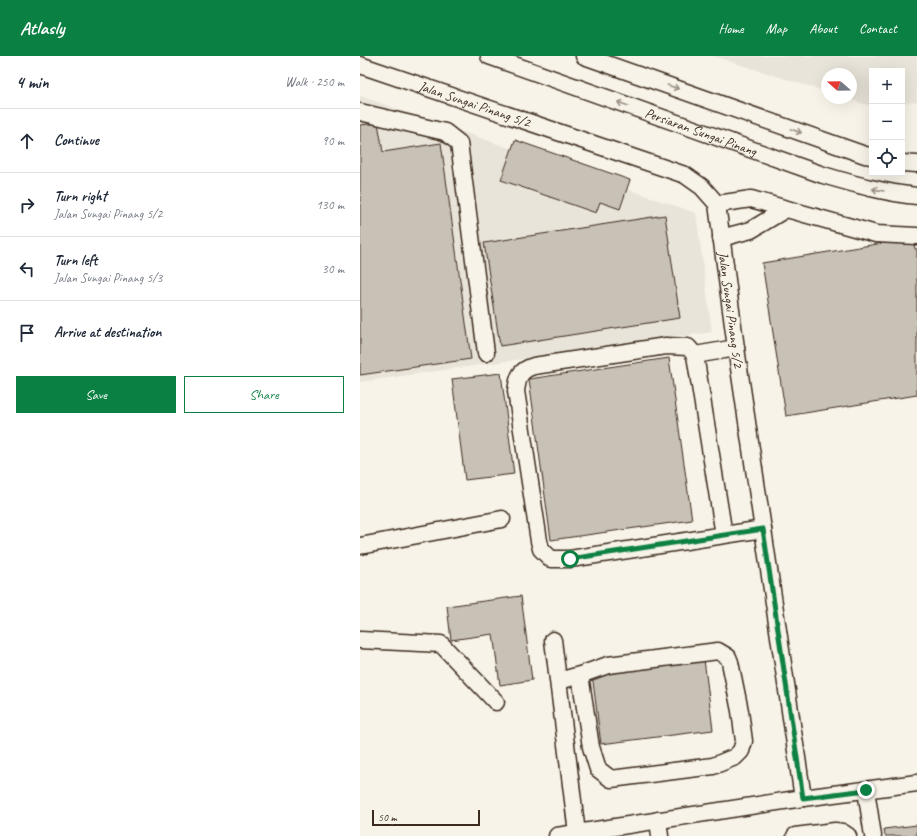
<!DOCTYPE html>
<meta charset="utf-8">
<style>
:root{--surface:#fff;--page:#f6f6f7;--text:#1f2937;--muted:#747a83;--line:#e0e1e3;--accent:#0b8043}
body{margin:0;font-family:Caveat,sans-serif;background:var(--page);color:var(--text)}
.controls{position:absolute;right:12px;top:12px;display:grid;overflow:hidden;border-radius:0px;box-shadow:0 4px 16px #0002}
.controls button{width:36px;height:36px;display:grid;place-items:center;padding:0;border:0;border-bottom:1px solid var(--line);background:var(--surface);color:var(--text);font:20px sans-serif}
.compass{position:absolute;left:461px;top:12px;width:36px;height:36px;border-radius:50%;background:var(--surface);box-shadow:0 4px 16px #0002;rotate:290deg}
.scale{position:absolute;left:12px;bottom:10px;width:108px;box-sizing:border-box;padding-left:4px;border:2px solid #3b2a1e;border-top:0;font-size:11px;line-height:14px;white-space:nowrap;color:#3b2a1e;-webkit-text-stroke:3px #f7f3e8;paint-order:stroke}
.stop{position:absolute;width:12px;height:12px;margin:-9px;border:3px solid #0b8043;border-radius:50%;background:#fff}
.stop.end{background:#0b8043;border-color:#fff;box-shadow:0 1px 4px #0008}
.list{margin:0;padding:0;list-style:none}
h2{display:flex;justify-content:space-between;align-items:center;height:52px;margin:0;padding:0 16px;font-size:17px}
h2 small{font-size:13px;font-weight:400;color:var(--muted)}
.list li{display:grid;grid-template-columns:26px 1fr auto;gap:12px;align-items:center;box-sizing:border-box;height:64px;padding:0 16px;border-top:1px solid var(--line)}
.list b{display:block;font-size:15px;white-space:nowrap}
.list p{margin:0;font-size:13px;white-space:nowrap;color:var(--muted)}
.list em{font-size:13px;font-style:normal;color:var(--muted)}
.actions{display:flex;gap:8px;padding:12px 16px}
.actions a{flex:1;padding:9px 0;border:1px solid var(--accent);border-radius:0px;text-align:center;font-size:14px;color:var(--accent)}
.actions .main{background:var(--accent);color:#fff}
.icon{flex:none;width:22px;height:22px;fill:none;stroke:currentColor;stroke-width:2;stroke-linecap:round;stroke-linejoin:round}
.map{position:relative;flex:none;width:557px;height:780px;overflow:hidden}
header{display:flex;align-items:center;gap:24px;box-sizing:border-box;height:56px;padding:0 20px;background:var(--accent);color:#fff}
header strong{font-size:19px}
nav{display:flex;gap:22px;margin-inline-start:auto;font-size:14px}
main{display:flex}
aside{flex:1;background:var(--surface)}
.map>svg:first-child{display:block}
.built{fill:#e9e4d9}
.building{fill:#c8c1b6;stroke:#3b2a1e}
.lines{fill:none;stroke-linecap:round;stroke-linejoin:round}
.minor-casing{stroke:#3b2a1e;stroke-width:19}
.minor{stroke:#f7f3e8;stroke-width:16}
.oneway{stroke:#998e83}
.route{stroke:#0b8043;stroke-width:5}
.labels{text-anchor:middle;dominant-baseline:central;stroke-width:3;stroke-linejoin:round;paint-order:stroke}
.street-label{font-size:14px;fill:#3b2a1e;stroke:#f7f3e8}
</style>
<header>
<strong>Atlasly</strong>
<nav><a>Home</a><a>Map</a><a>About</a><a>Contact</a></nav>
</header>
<main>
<aside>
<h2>4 min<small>Walk · 250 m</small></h2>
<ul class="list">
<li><svg class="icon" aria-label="ahead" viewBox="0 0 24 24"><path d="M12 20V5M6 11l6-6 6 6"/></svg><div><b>Continue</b></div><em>90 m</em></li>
<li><svg class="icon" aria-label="right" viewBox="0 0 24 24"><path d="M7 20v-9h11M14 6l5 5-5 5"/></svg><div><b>Turn right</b><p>Jalan Sungai Pinang 5/2</p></div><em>130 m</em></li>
<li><svg class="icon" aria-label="left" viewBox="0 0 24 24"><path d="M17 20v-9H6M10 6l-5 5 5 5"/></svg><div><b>Turn left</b><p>Jalan Sungai Pinang 5/3</p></div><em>30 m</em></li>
<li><svg class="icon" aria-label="arrive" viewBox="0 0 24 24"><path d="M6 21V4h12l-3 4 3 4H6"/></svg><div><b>Arrive at destination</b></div></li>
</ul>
<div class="actions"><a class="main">Save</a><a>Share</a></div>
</aside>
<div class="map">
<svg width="557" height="780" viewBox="0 0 557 780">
<rect width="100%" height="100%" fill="#f7f3e8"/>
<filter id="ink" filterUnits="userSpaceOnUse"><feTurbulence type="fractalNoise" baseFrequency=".025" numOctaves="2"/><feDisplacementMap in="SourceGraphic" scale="8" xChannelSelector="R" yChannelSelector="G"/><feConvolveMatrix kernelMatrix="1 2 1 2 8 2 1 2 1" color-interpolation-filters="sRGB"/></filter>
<g filter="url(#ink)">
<g class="built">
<path d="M353,0H557V46L542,47V15H512V49H507L485,42H491V18H467V36Z"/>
<path d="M0,40L336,157L352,276L0,326Z"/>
</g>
<g class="building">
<path d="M18,67L23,96L81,87L111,303L0,319V69Z"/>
<path d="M155,84L270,124L260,153L240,146L236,157L141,124Z"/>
<path d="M305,159L320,262L140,290L124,187Z"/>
<path d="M553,182L555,193H557V339L426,360L402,207Z"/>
<path d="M309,302L332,464L191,484L169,323Z"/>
<path d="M141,317L154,418L105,424L92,323Z"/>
<path d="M161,540L172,624L140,629L133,578L91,584L87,550Z"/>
<path d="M344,603L353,674L241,688L232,618Z"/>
<path d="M557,769V780H525L524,773Z"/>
</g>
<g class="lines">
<defs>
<g id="minor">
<path id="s1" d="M129,0L463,119C494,128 525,137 557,140"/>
<path d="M224,0L505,99L512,100"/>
<path id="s2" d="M0,9L325,119L342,131L357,148L376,292L443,742"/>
<path d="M0,56L85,76L99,87L126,297"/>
<path d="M542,107L557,108"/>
<path d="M357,148L391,143L516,178L557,180"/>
<path d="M361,182L391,174L426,153"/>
<path d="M335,299L376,292"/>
<path d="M364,479L335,299L328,291L306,290L174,310C159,314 158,322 156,335L179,485L181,493L191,503H210L403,473"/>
<path d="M0,490L142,463"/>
<path d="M0,584L81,588L136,646"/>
<path d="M193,584L217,777"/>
<path d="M199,625L220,619L248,609L358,595L368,601L370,606L380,655L384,685L381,695L375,701L353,710L251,723L238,713L231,691L220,619"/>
<path d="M506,734L513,780"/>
<path d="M298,764L300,780"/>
<path d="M197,780L443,742L557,727"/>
<path d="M435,780L475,775L482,776L488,780"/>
</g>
</defs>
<use href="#minor" class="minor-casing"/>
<use href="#minor" class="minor"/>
</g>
<defs><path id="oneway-shaft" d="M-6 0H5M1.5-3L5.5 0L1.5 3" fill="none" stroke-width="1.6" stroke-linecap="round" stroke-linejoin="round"/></defs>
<g class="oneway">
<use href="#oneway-shaft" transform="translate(313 31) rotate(19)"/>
<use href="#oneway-shaft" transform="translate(263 48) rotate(-160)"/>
<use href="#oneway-shaft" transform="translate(436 75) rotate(19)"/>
<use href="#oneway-shaft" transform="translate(518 134) rotate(-170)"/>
</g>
</g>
<g class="lines" filter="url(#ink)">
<path class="route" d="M210,503L403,473L443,742L506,734"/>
</g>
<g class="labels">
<g class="street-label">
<text stroke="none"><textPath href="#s2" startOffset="121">Jalan Sungai Pinang 5/2</textPath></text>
<text stroke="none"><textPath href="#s1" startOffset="225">Persiaran Sungai Pinang</textPath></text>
<text stroke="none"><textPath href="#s2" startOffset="493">Jalan Sungai Pinang 5/2</textPath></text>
</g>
</g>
</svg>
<div class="controls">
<button>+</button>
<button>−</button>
<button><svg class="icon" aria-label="locate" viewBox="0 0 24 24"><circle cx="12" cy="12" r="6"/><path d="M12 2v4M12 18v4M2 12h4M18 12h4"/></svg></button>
</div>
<svg class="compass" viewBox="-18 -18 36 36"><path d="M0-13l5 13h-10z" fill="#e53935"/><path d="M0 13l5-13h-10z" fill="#747a83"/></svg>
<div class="scale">50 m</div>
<div class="stop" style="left:210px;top:503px"></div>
<div class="stop end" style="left:506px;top:734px"></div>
</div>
</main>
